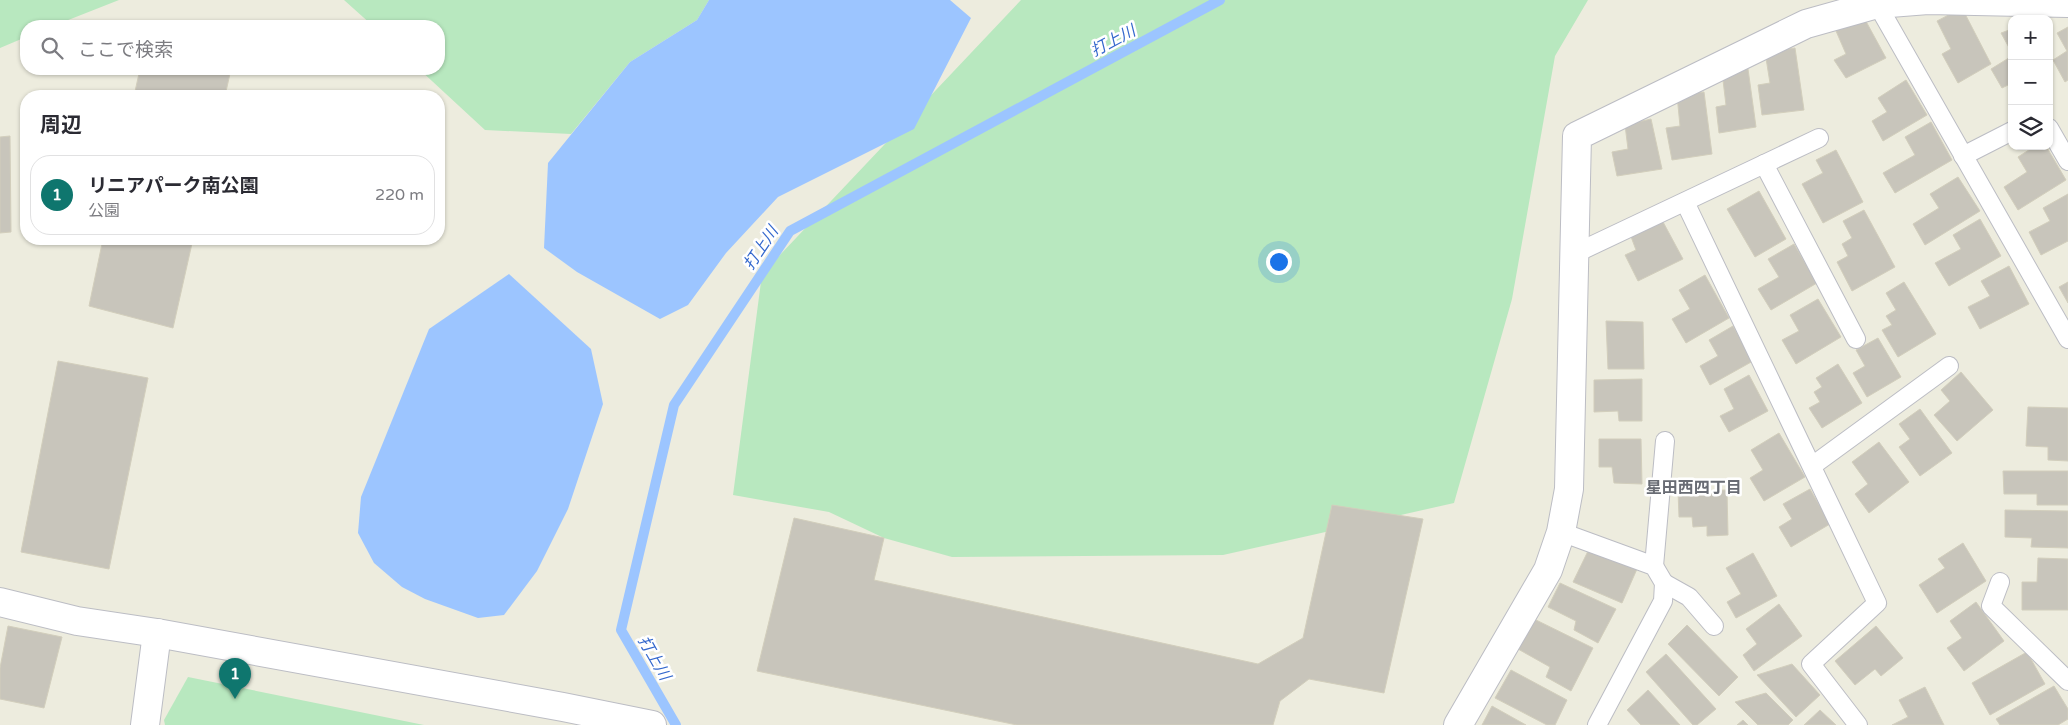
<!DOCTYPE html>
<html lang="ja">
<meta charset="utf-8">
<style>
:root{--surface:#fff;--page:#f7f7f7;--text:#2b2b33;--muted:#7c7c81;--line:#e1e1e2;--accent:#0f766e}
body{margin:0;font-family:"Varela Round","Noto Sans JP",sans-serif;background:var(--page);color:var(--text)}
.controls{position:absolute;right:15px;top:15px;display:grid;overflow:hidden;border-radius:10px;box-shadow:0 1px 4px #0004}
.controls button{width:45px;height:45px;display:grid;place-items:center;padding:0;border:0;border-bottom:1px solid var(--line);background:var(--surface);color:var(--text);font:25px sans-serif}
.you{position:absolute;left:1278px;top:261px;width:18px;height:18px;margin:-12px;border:4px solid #fff;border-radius:50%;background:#1a73e8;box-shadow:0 0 0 8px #1a73e833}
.badge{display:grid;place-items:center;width:32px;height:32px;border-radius:50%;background:var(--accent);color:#fff;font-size:16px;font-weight:700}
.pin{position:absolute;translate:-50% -41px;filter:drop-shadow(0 1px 2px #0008)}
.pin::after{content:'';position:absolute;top:26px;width:18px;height:15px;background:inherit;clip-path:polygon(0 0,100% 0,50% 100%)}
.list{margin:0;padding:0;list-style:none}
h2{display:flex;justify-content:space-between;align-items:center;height:65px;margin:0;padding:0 20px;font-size:21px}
h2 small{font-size:16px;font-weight:400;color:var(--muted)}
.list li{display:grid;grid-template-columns:32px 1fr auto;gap:15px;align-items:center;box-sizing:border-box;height:80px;margin:0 10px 10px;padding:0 10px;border:1px solid var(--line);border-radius:20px}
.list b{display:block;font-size:19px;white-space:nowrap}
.list p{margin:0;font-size:16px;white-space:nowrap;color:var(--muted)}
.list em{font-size:16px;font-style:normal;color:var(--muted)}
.icon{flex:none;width:28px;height:28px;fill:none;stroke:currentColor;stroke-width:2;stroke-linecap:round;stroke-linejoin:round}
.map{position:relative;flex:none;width:2068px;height:725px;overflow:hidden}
.search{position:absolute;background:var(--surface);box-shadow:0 1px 4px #0004;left:20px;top:20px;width:425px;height:55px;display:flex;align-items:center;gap:12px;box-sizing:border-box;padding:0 18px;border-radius:20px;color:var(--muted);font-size:19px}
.panel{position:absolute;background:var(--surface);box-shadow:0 1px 4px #0004;left:20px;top:90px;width:425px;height:155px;border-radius:20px}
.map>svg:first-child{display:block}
.green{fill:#b8e8bf}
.water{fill:#9cc5ff}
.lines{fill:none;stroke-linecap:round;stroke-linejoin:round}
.stream{stroke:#9cc5ff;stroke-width:10}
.building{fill:#c8c5bb;stroke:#d2cebc}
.service-casing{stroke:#bcbdc4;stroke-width:20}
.minor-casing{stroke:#bcbdc4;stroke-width:30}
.service{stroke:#fff;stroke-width:18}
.minor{stroke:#fff;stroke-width:28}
.labels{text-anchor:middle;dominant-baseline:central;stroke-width:5;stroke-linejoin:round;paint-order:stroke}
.water-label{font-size:16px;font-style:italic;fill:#3468cd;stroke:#fff}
.neighbourhood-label{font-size:16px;font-weight:bold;fill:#696c74;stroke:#fff}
</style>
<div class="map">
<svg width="2068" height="725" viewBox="0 0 2068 725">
<rect width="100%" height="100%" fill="#edecde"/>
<g class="green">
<path d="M0,0H119L53,26H26V37L0,48Z"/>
<path d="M344,0H709L697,20L630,62L571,134L485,130L419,69H439V26H373Z"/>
<path d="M1021,0H1588L1555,56L1512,299L1454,503L1223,555L952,557L884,538L829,512L733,495L762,274Z"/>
<path d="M188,677L424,725H165L164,720Z"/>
</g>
<g class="water">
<path d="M709,0H950L971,18L914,129L778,197L726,253L688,305L660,319L577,272L544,248L548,163L630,62L697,20Z"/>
<path d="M509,274L591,349L603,404L568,509L537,571L504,615L478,618L425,599L402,587L374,563L358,533L361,497L429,329Z"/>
</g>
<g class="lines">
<path class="stream" d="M676,725L621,630L674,405L790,231L1220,0"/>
</g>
<g class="building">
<path d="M1962,8L1991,64L1958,83L1942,54L1951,49L1937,21Z"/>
<path d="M1862,14L1886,58L1846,78L1834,60L1846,54L1833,24Z"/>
<path d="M2068,27V80L2065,82L2053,60L2067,51L2057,33Z"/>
<path d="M2012,29V53L2001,33Z"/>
<path d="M1795,48L1804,110L1762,115L1758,85L1770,83L1765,52Z"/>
<path d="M2012,56V83L2002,88L1991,69Z"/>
<path d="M140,69H231L225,96H134Z"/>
<path d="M1748,69L1756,127L1719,133L1716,107L1726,105L1722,72Z"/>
<path d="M1906,80L1927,115L1883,141L1872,121L1887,112L1878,98Z"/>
<path d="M1704,92L1712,154L1672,160L1666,128L1680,126L1677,95Z"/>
<path d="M1651,119L1662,169L1617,176L1612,152L1628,149L1625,125Z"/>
<path d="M1931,122L1952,160L1895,193L1883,173L1915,155L1905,137Z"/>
<path d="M10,136L11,232L0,233V137Z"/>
<path d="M2035,146H2046L2066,180L2018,210L2004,187L2027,172L2018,157Z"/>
<path d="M1836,150L1863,202L1823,223L1802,184L1823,173L1816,160Z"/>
<path d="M1958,177L1980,211L1925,245L1913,224L1939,208L1930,194Z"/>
<path d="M1759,191L1786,239L1755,257L1727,209Z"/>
<path d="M2068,194V241L2041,255L2029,232L2050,221L2043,208Z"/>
<path d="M1864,210L1895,267L1852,291L1837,262L1848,256L1842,244L1852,238L1843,221Z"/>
<path d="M1980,219L2001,256L1949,286L1935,263L1961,249L1953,235Z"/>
<path d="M1662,220L1683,259L1638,281L1625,255L1636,250L1630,234Z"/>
<path d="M103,239H193L173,328L89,306Z"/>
<path d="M1794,244L1817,283L1771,310L1758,289L1779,277L1768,259Z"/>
<path d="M2009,266L2029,304L1980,329L1968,307L1990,296L1981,281Z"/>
<path d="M1705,275L1729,318L1686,343L1672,319L1690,309L1679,290Z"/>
<path d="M1904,282L1936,334L1898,357L1882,330L1892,325L1886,316L1896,310L1886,293Z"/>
<path d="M2068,282V303L2059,287Z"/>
<path d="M1818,299L1841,337L1796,364L1782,340L1799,331L1790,315Z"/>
<path d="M1606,321L1643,322L1644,369H1608Z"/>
<path d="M1733,326L1753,361L1710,385L1700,366L1718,356L1709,340Z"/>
<path d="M1878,338L1901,377L1867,397L1853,373L1865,366L1856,350Z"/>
<path d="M58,361L148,378L109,569L21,552Z"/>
<path d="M1838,364L1862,403L1822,428L1809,408L1820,402L1814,392L1822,387L1816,378Z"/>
<path d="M1961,372L1993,410L1957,441L1934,415L1950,401L1941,390Z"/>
<path d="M1749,375L1768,411L1729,432L1720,416L1734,409L1724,389Z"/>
<path d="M1642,379V421H1619L1618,411L1594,412V380Z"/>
<path d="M2028,407L2068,408V461L2048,460V447L2026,446Z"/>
<path d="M1920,409L1952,453L1920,476L1899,447L1910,439L1899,424Z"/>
<path d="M1779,433L1805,477L1764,501L1750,478L1763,470L1751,450Z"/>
<path d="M1599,439H1641L1642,484L1614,483L1612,467H1599Z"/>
<path d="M1879,442L1909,482L1869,513L1855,494L1868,484L1852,462Z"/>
<path d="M2003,471H2068V505H2037V494H2004Z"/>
<path d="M1810,489L1830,524L1791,547L1779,527L1792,519L1783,504Z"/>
<path d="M1727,490L1728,535L1707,536V526L1693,527L1692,517H1679L1678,491Z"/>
<path d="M1332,505L1423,519L1384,693L1309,679L1280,701L1273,725H1017L757,671L794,518L884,538L874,580L1258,664L1303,638Z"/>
<path d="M2005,510L2068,511V548L2031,547L2032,538L2005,537Z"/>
<path d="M1963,543L1986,581L1937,613L1919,585L1945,568L1938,559Z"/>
<path d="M1589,549L1637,569L1622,603L1573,582Z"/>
<path d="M1753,553L1777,596L1736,618L1727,602L1741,594L1726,568Z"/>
<path d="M2038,558L2068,559V610H2022V582H2037Z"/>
<path d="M1560,583L1616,609L1598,643L1574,630L1576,621L1548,607Z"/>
<path d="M1976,602L2004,641L1964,671L1947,648L1962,638L1950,621Z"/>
<path d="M1779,604L1802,636L1754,671L1743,655L1757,644L1746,629Z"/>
<path d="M1534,619L1593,648L1571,691L1546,677L1550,667L1518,649Z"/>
<path d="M1687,625L1738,677L1719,696L1668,644Z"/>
<path d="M8,626L62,637L44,708L0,699V668Z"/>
<path d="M1876,626L1903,658L1881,676L1875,669L1855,685L1835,661Z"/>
<path d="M2027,652L2045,684L1990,715L1972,683Z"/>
<path d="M1666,654L1716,709L1697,725H1693L1646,672Z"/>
<path d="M1792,664L1820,695L1796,717L1757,675Z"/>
<path d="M1511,670L1567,700L1555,725H1547L1495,698Z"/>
<path d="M2054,686L2068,709V719L2058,725H2000L1996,719Z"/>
<path d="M1925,687L1944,725H1892L1908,717L1899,700Z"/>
<path d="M1648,690L1680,725H1641L1627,710Z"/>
<path d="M1766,693L1793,720L1788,725H1758L1735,702Z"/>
<path d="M1492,706L1526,725H1482Z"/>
<path d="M1820,710L1836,725H1804Z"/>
<path d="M1743,720L1748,725H1737Z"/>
</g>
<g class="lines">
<defs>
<g id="service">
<path d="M1877,4L2068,339"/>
<path d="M2049,128L2068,161"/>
<path d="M1963,156L2012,131"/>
<path d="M1764,164L1856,339"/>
<path d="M1685,202L1877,603L1811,664L1858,725"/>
<path d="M1574,254L1819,138"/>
<path d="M1812,466L1949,366"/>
<path d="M1561,532L1654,566L1664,583L1663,601L1597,725"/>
<path d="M1654,566L1665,441"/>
<path d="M2000,582L1991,606L2068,681"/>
<path d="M1664,583L1689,597L1714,626"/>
</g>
<g id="minor">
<path d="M0,602L77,621L157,633L563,707L652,725"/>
<path d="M145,725L157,633"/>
<path d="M1458,725L1548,570L1561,532L1569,489L1577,136L1806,24L1877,4L1928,0L2068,3"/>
</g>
</defs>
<use href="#service" class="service-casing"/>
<use href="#minor" class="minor-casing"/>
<use href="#service" class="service"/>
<use href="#minor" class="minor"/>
</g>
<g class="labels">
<g class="water-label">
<text transform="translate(1113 41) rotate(-28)">打上川</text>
<text transform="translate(761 248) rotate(-56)">打上川</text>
<text transform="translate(654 658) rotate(60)">打上川</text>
</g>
<g class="neighbourhood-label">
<text x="1694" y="488">星田西四丁目</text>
</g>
</g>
</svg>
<div class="controls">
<button>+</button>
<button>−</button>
<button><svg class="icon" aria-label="layers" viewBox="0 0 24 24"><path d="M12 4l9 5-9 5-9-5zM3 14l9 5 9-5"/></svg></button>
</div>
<div class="you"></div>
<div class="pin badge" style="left:235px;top:699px">1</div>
<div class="search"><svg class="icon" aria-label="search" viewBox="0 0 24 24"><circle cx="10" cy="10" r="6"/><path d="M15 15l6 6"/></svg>ここで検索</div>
<section class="panel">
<h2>周辺<small></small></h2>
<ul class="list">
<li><span class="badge">1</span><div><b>リニアパーク南公園</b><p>公園</p></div><em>220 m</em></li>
</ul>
</section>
</div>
